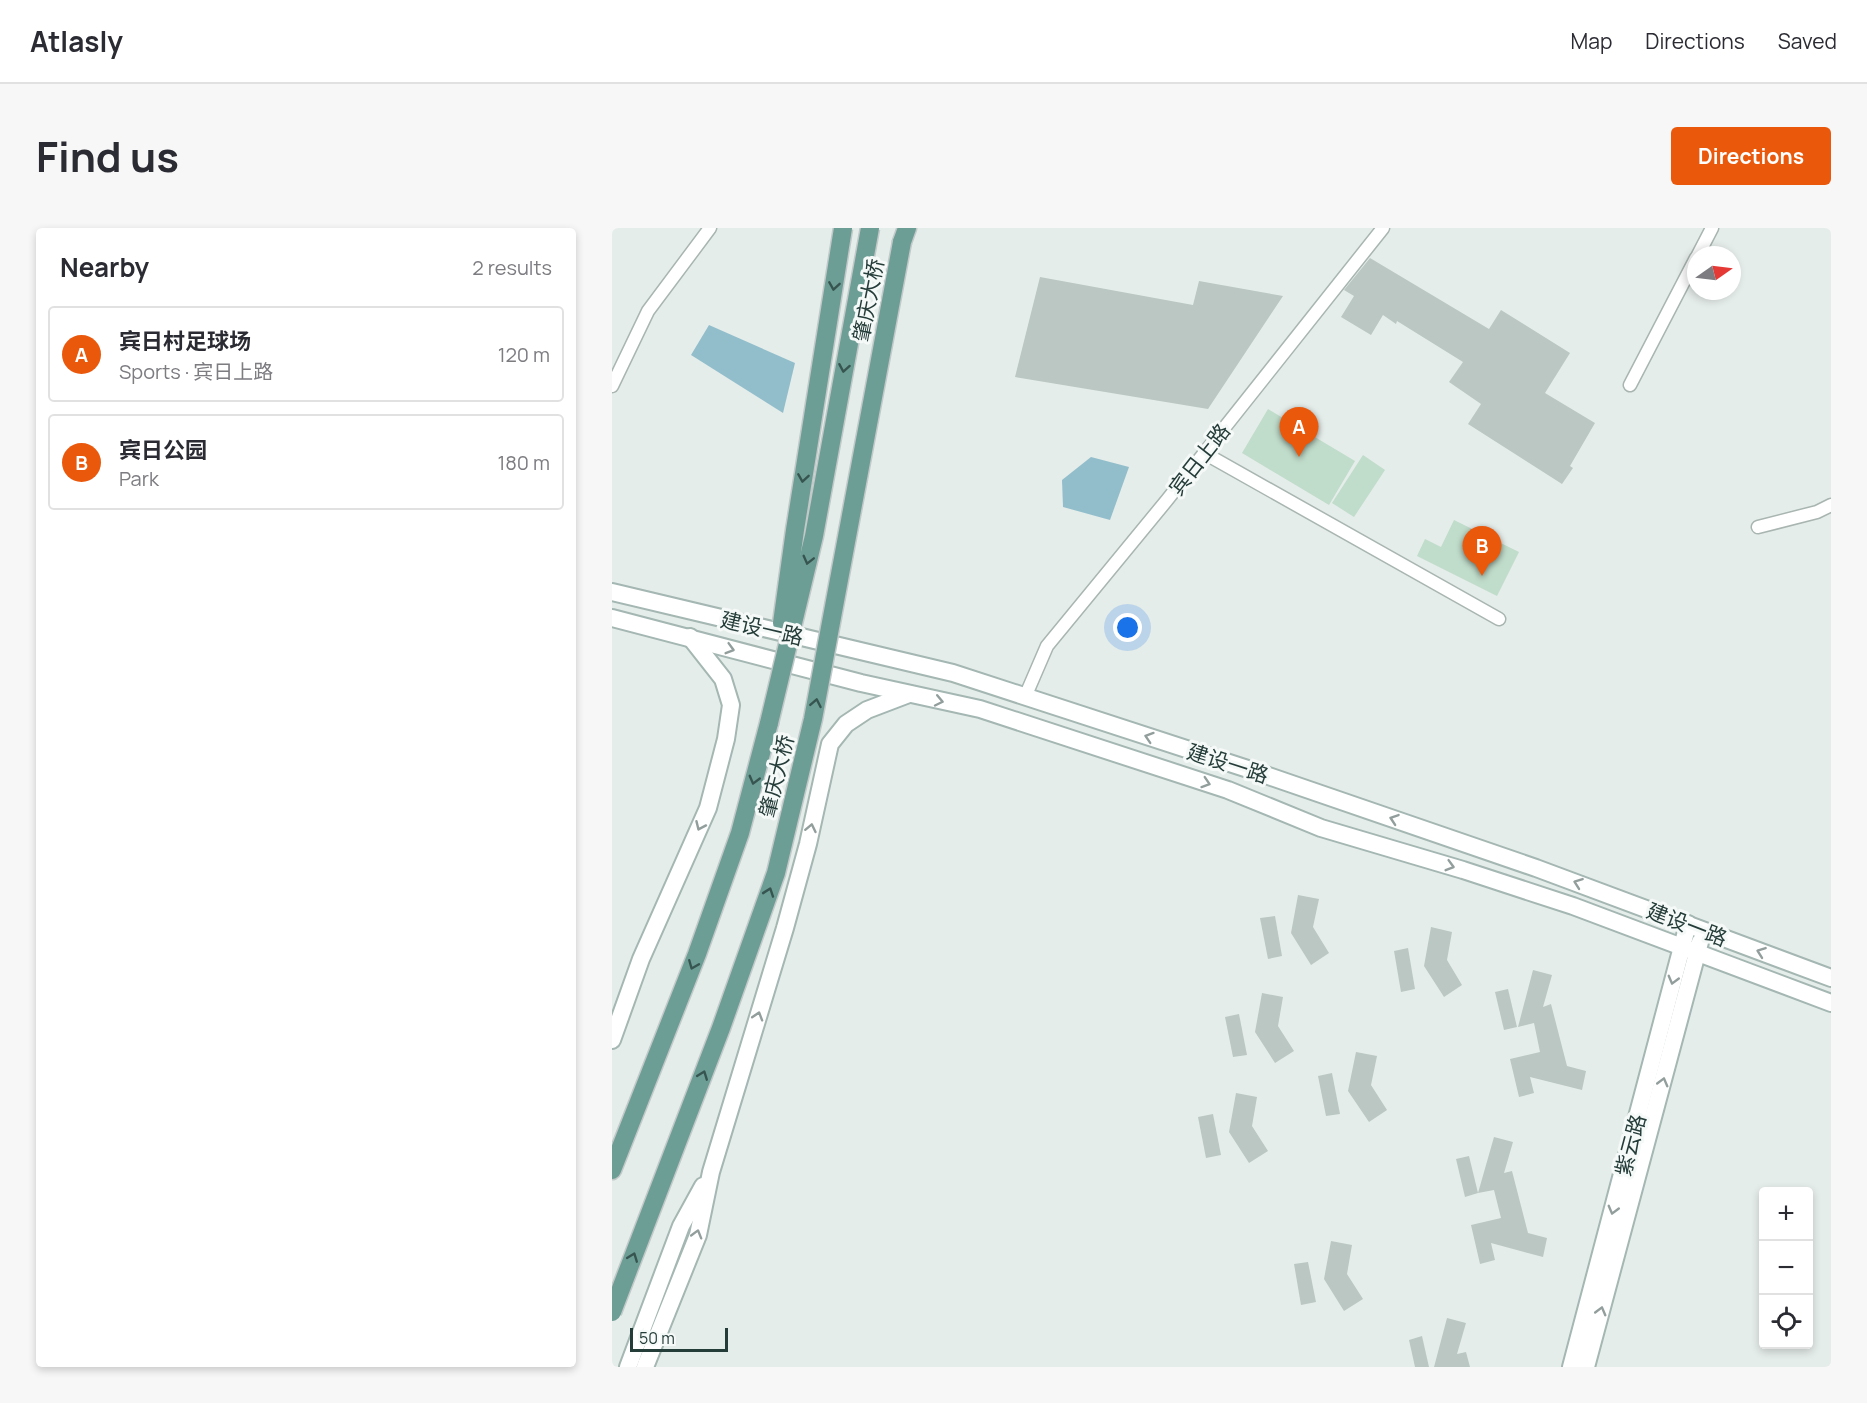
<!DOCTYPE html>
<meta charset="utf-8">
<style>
:root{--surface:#fff;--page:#f7f7f7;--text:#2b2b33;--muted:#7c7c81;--line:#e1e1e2;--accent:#ea580c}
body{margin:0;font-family:Manrope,"Noto Sans SC",sans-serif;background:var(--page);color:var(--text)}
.controls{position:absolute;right:18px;bottom:18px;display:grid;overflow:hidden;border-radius:6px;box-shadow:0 3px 9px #0003}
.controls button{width:54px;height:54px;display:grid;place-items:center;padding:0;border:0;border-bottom:2px solid var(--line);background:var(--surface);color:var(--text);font:30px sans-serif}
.compass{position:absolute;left:1075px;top:18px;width:54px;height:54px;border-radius:50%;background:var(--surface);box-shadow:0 3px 9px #0003;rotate:76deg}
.scale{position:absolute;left:18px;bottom:15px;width:98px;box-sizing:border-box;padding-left:6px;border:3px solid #253d39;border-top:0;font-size:16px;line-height:21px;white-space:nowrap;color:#253d39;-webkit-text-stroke:4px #f5f9f8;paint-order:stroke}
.you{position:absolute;left:516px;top:400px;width:21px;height:21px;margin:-15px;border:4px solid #fff;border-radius:50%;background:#1a73e8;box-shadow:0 0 0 9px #1a73e833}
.badge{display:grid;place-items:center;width:39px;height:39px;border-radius:50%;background:var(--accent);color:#fff;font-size:20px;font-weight:700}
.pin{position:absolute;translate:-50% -50px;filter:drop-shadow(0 2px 3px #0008)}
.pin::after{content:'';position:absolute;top:32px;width:21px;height:18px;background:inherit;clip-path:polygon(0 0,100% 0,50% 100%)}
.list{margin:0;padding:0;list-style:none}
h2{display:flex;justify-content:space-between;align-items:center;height:78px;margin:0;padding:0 24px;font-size:26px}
h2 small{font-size:20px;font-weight:400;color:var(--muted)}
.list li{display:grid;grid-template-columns:39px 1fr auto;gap:18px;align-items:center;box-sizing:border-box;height:96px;margin:0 12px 12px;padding:0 12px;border:2px solid var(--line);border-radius:6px}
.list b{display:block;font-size:22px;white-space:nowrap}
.list p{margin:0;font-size:20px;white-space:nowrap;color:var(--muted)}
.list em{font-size:20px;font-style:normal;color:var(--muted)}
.icon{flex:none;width:33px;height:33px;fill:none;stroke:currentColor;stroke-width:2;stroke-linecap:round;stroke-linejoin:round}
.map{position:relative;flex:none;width:1219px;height:1139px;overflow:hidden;border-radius:6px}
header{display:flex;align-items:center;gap:36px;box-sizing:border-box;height:84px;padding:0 30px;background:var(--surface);border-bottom:2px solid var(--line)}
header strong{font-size:28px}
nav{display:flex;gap:33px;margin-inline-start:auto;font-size:21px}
.intro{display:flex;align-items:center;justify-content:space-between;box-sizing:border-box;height:144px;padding:0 36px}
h1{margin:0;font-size:42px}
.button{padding:15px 27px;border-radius:6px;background:var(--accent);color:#fff;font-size:21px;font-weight:700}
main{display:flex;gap:36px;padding:0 36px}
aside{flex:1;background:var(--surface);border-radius:6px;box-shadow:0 3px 9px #0003}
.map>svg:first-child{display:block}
.green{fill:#c0dcca}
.water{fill:#92becc}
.building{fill:#bac7c3}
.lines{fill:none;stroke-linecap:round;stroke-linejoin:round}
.street-casing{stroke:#a8b5b1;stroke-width:15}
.secondary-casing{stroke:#a4b7b2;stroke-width:20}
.primary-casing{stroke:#c2c9c8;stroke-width:21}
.street{stroke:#fff;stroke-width:12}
.secondary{stroke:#fff;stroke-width:16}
.primary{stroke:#6d9e96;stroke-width:18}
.primary-bridge-casing{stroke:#c2c9c8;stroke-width:21;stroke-linecap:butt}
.primary-bridge{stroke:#6d9e96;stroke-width:18}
.oneway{stroke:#375550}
.oneway2{stroke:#929e9c}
.labels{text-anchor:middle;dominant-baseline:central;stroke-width:6;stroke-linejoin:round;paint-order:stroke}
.street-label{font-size:21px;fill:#253d39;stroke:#f5f9f8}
</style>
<header>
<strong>Atlasly</strong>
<nav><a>Map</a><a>Directions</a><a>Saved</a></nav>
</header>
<div class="intro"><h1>Find us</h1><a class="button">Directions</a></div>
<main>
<aside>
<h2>Nearby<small>2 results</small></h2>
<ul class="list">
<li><span class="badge">A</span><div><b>宾日村足球场</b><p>Sports · 宾日上路</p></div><em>120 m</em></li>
<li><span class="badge">B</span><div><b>宾日公园</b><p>Park</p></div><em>180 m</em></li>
</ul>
</aside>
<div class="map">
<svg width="1219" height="1139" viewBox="0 0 1219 1139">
<rect width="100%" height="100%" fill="#e5edea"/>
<g class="green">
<path d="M656,181L743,233L717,277L630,225Z"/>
<path d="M751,227L773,242L742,289L720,275Z"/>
<path d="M842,292L907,324L885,368L805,328L813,311L829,319Z"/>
</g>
<g class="water">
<path d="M97,97L183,135L171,185L79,127Z"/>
<path d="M479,229L517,239L498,292L451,279L450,252Z"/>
</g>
<g class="building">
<path d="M758,30L877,101L889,82L958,125L933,165L983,195L958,238L961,240L950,256L856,196L869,176L837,154L851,134L785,93L784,96L771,87L759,107L729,89L742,68L732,62Z"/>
<path d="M428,49L581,77L587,53L671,68L596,181L403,149Z"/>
<path d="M686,667L707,671L701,699L717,725L699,737L679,705Z"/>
<path d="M663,688L670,728L656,731L648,690Z"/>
<path d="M819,699L840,704L835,732L850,757L832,769L812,738Z"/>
<path d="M796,720L803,761L789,764L782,723Z"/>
<path d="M921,742L940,747L931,779L939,776L955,838L974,843L970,862L918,849L922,865L907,869L898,831L928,824L922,795L906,799Z"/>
<path d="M896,761L905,799L892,802L883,764Z"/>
<path d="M650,765L671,769L666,798L682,823L663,835L643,804Z"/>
<path d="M627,786L635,827L621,829L613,789Z"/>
<path d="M744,824L765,828L759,857L775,882L757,894L736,863Z"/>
<path d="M720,845L728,886L714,888L706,848Z"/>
<path d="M624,865L645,869L640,898L656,923L637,935L617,904Z"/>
<path d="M601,886L609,927L594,930L586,889Z"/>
<path d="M882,909L901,914L892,945L900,943L916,1005L935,1010L931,1029L879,1015L883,1032L868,1036L859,997L889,990L882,962L866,965Z"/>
<path d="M857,928L866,965L853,969L844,931Z"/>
<path d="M719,1013L740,1017L735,1046L751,1071L732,1083L712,1051Z"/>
<path d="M696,1034L704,1074L689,1077L682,1036Z"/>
<path d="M835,1090L854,1095L845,1126L854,1124L858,1139H822Z"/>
<path d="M810,1108L817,1139H803L797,1112Z"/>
</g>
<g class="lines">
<defs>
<g id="street">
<path d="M1086,27L1100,0"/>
<path d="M1018,157L1084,30"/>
<path d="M0,158L36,83L98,0"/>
<path d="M592,225L887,391"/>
<path d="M1146,299L1205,284L1219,277"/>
<path d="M413,469L435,418L555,272L771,0"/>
</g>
<g id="secondary">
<path d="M0,364L341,445L642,543L924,640L1219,750"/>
<path d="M0,390L249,455L368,481L616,562L709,600L851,642L961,678L1219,775"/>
<path d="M0,812L29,731L96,580L114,511L119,477L111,451L78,409"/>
<path d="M16,1139L69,998L91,958"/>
<path d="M33,1139L86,1007L99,944L173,700L196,616L218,516L234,496L255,482L297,466"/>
<path d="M959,1139L1076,696"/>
<path d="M974,1139L1088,714"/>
</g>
<g id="primary">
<path d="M290,14L295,0"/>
<path d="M0,942L85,726L128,605L157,495"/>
</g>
</defs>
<use href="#street" class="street-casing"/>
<use href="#secondary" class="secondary-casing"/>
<use href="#primary" class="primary-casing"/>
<use href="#street" class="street"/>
<use href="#secondary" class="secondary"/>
<use href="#primary" class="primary"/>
<defs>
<g id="primary-bridge">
<path d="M170,395L183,302L231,0"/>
<path d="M157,495L202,308L258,0"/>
<path d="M0,1084L109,800L164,645L201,491L290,14"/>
</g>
</defs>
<use href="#primary-bridge" class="primary-bridge-casing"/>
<use href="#primary-bridge" class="primary-bridge"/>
</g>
<defs><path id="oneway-chevron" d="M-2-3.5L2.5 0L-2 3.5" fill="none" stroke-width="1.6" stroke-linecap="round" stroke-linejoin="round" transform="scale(1.5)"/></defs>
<g class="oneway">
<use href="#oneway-chevron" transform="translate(222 58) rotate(99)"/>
<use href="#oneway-chevron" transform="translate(232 140) rotate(100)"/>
<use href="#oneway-chevron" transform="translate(191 250) rotate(99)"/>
<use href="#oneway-chevron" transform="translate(196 332) rotate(104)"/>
<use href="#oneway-chevron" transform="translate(204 475) rotate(-79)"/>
<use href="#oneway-chevron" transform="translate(142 552) rotate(105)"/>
<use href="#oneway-chevron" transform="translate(157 664) rotate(-71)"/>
<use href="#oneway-chevron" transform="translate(81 737) rotate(112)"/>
<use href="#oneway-chevron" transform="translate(91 847) rotate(-69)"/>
<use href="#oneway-chevron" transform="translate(21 1029) rotate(-69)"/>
</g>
<g class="oneway2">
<use href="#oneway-chevron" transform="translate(118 421) rotate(16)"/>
<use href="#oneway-chevron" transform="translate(327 473) rotate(12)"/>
<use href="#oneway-chevron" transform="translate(537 509) rotate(-162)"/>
<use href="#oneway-chevron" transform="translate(594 555) rotate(18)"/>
<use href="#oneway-chevron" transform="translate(782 591) rotate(-161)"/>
<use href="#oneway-chevron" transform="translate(88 598) rotate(114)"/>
<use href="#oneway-chevron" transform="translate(199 600) rotate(-78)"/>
<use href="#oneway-chevron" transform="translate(838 638) rotate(16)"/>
<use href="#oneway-chevron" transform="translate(966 655) rotate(-160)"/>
<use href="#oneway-chevron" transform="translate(1149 724) rotate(-160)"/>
<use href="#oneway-chevron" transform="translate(1061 752) rotate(105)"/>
<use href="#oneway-chevron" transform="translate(146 788) rotate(-73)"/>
<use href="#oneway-chevron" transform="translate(1051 854) rotate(-75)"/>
<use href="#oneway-chevron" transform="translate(1001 982) rotate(105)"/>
<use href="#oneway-chevron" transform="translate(85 1006) rotate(-74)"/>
<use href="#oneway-chevron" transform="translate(989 1083) rotate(-75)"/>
</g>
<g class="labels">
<g class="street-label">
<text transform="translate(256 72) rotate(-79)">肇庆大桥</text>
<text transform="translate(587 231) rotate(-52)">宾日上路</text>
<text transform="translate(150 400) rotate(13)">建设一路</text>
<text transform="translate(616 535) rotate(18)">建设一路</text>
<text transform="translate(164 548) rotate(-76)">肇庆大桥</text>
<text transform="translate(1075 696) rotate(21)">建设一路</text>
<text transform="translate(1018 917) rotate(-75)">紫云路</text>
</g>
</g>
</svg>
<div class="controls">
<button>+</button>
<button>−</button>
<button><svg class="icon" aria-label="locate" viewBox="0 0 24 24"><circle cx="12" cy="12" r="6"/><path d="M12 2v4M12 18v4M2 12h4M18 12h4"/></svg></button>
</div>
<svg class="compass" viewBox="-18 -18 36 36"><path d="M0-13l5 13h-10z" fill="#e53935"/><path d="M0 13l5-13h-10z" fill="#7c7c81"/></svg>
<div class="scale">50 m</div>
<div class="you"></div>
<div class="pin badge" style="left:687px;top:229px">A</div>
<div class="pin badge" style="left:870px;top:348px">B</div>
</div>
</main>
